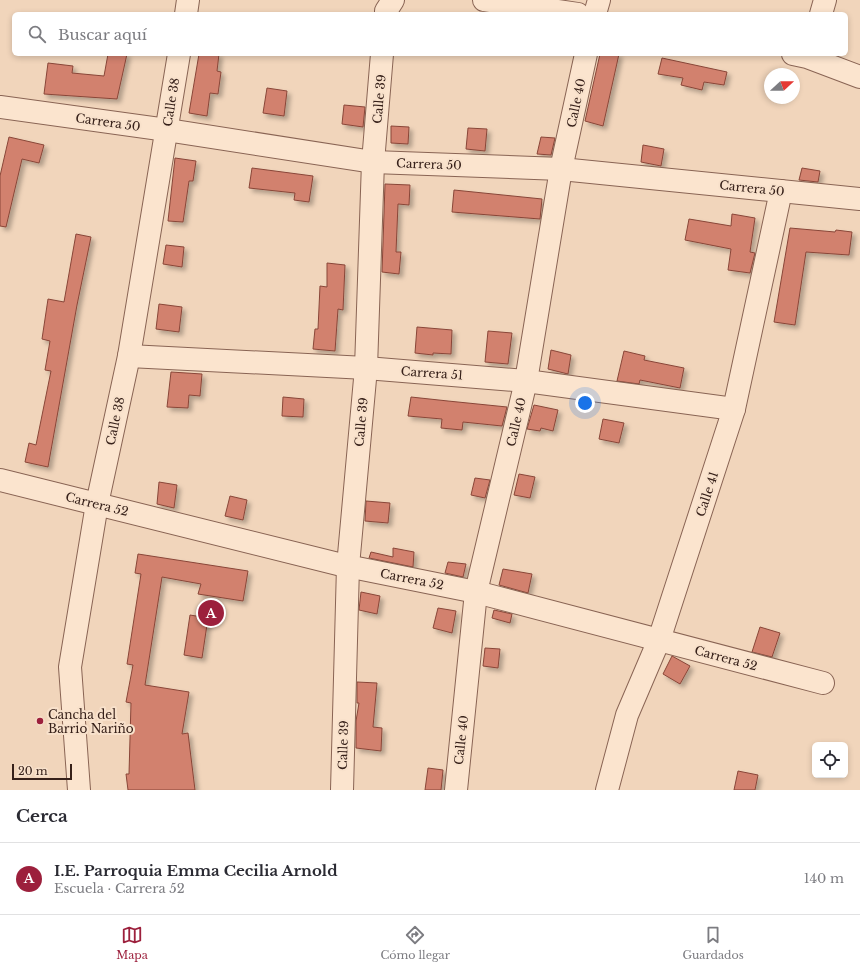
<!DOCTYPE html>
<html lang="es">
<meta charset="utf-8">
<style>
:root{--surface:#fff;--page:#f7f7f7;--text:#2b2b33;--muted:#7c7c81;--line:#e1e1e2;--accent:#9c203c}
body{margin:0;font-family:"Libre Baskerville",serif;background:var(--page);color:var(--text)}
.controls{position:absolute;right:12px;bottom:12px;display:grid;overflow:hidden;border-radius:6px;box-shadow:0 2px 6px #0003}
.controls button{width:36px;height:36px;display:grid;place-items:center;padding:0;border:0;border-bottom:1px solid var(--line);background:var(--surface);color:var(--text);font:20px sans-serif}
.compass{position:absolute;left:764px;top:68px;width:36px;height:36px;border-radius:50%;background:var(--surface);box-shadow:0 2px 6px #0003;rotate:69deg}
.scale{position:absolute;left:12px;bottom:10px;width:60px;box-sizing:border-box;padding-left:4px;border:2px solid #37211a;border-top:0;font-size:11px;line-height:14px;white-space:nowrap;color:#37211a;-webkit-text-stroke:3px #f8e1cb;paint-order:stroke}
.you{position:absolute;left:585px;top:403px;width:14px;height:14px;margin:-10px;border:3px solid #fff;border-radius:50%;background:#1a73e8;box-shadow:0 0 0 6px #1a73e833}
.badge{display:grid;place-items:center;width:26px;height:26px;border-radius:50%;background:var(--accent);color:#fff;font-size:13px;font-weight:700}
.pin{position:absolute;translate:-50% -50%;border:2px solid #fff;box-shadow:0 1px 4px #0006}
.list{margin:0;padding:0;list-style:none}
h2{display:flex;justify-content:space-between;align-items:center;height:52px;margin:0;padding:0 16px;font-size:17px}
h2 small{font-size:13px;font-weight:400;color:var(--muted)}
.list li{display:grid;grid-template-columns:26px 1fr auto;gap:12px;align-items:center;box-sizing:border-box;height:72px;padding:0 16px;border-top:1px solid var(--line)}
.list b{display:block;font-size:15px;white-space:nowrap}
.list p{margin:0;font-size:13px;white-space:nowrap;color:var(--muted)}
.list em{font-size:13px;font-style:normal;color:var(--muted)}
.icon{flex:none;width:22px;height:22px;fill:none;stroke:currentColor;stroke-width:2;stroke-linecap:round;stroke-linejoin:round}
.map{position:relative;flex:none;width:860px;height:790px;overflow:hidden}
.search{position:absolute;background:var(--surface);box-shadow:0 2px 6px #0003;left:12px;right:12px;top:12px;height:44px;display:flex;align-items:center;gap:10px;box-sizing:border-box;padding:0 14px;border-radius:6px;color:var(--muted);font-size:15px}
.sheet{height:124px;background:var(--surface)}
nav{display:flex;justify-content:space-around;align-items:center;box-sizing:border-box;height:56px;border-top:1px solid var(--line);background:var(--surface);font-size:11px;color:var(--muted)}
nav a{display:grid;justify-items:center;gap:2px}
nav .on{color:var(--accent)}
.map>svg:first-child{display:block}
.building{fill:#d2816e;stroke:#894638;filter:url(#shadow)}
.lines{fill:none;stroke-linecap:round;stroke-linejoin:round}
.minor-casing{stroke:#896454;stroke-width:24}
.minor{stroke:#fbe4ce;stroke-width:22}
.poi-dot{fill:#9c203c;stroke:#f8e1cb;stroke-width:1.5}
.labels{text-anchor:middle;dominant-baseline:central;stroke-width:4;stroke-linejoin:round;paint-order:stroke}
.street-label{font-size:12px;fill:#37211a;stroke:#f8e1cb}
.poi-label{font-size:12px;fill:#37211a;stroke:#f8e1cb;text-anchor:start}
</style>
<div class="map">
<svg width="860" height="790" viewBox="0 0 860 790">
<defs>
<filter id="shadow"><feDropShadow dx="3.5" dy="3.5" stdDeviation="2" flood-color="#0004"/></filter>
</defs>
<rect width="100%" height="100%" fill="#f1d5bb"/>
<g class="building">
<path d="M108,54H127L117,99L44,94L48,63L73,66L72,73L104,76Z"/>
<path d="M199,54H219L217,71L221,72L218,94L210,93L207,116L189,113Z"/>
<path d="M600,54H619L603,126L585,121Z"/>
<path d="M662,58L727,72L724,85L704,82L702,90L681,85L683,78L658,74Z"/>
<path d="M267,88L287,91L284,116L263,113Z"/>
<path d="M344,105L365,107L363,127L342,124Z"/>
<path d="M391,126L409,127L408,144L391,143Z"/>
<path d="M468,128L487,129L485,151L466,149Z"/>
<path d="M9,137L44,145L39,163L22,159L6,227L0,226V176Z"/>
<path d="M541,137L555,138L551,155L537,154Z"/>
<path d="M643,145L664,149L661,166L641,162Z"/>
<path d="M175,158L196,161L193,181H189L183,222L168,221Z"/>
<path d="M252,168L313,176L309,202L294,200L295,193L249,188Z"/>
<path d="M802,168L820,171L818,182L799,180Z"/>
<path d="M385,184L410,185L409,205L398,204L396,252H401L399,274L382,272Z"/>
<path d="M454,190L542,199L540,219L452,212Z"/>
<path d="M732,214L755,218L750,252L755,253L750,273L728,270L731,249L685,240L689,219L731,226Z"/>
<path d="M790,228L835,232L836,230L852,232L849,255L806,252L795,325L774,322Z"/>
<path d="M76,234L91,237L77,305L48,467L25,462L29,443L36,445L51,371L45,370L50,341L42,339L48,299L64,302Z"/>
<path d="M166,245L184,247L182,267L163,264Z"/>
<path d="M327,263L345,265L343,310L338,309L335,351L313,349L315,329H318L320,286L327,287Z"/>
<path d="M159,304L182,307L179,332L156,329Z"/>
<path d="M417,327L452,330L451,354L433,353V355L415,353Z"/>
<path d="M488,331L512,333L508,364L485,362Z"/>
<path d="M551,350L571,355L568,374L548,369Z"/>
<path d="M624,351L645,356L644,360L684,368L680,388L640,380L639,384L617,381Z"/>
<path d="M171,372L202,374L200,396L189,395L188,408L167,407Z"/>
<path d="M283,397L304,399L303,417L282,416Z"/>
<path d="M411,397L448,401L507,407L502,426L463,422L462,430L441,428L442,419L408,416Z"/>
<path d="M534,405L558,410L553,431L541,428L540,431L527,429Z"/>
<path d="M603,419L624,423L619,443L599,439Z"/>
<path d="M519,474L535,477L530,498L514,495Z"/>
<path d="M475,478L490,480L485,498L471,495Z"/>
<path d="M159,482L177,485L174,508L157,504Z"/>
<path d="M230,496L247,500L243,520L225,516Z"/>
<path d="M366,501L390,503L388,523L365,521Z"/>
<path d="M393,548L414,552L413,567L369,558L371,552L393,557Z"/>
<path d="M138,554L248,571L243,601L198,594L201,584L162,577L145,685L189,692L182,734L188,733L195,790H128L126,774H129L131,703L126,702L133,665L127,664L141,574L135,573Z"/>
<path d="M448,562L466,564L463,577L445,573Z"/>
<path d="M503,569L532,574L528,593L499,585Z"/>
<path d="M361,592L380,596L377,614L359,610Z"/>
<path d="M438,608L456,611L452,633L433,628Z"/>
<path d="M494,610L512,614L510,623L492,618Z"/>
<path d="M190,615L208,618L202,658L184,655Z"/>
<path d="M760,627L780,633L772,657L752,652Z"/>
<path d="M485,648L500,649L498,668L483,666Z"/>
<path d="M672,656L690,666L680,684L663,674Z"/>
<path d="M357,682L377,683L373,727L382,728L381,751L356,748V721L359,703H357Z"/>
<path d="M428,768L443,770L441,790H425Z"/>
<path d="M738,771L758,775L755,790H734Z"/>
</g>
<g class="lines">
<defs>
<g id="minor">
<path d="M484,0L578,14"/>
<path d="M186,14L188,0"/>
<path d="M386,14V11L393,0"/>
<path d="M595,14L599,0"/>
<path d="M821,14L825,0"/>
<path d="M793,54L807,57L860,77"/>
<path d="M0,107L167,130L373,162L561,169L860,199"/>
<path d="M129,356L366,368L526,381L734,409"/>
<path d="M0,480L342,565L476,592L823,683"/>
<path d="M79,790L70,667L97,504L129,356L179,54"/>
<path d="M342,790L348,566L366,368L373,162L382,54"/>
<path d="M456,790L476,592L526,381L561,169L586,54"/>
<path d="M607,790L627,715L659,640L734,409L781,191"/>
</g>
</defs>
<use href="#minor" class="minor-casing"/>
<use href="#minor" class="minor"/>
</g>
<circle class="poi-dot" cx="40" cy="721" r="4"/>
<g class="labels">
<g class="street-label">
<text transform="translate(379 99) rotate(-85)">Calle 39</text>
<text transform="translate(171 102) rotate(-81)">Calle 38</text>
<text transform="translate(576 103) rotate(-78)">Calle 40</text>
<text transform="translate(108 122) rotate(8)">Carrera 50</text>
<text transform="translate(429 164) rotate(2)">Carrera 50</text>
<text transform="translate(752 188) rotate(6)">Carrera 50</text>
<text transform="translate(432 373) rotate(4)">Carrera 51</text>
<text transform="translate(115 421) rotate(-78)">Calle 38</text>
<text transform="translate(361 422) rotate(-85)">Calle 39</text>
<text transform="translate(516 422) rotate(-77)">Calle 40</text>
<text transform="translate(707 494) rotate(-72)">Calle 41</text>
<text transform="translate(97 504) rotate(14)">Carrera 52</text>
<text transform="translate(412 579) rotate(11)">Carrera 52</text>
<text transform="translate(726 658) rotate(15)">Carrera 52</text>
<text transform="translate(461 740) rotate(-84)">Calle 40</text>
<text transform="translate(343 745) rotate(-88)">Calle 39</text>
</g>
<g class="poi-label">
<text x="48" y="714">Cancha del<tspan x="48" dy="14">Barrio Nariño</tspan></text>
</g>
</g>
</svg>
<div class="controls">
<button><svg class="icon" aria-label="locate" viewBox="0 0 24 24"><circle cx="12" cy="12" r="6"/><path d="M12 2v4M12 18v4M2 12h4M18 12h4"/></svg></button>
</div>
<svg class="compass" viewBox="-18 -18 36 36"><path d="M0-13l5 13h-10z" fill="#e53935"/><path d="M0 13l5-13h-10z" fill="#7c7c81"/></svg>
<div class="scale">20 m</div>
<div class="you"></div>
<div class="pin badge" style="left:211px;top:613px">A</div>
<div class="search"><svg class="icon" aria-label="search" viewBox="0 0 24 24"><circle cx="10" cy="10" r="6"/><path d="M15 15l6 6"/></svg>Buscar aquí</div>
</div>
<section class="sheet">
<h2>Cerca<small></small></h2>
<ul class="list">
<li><span class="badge">A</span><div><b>I.E. Parroquia Emma Cecilia Arnold</b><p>Escuela · Carrera 52</p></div><em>140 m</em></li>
</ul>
</section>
<nav>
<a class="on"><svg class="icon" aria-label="map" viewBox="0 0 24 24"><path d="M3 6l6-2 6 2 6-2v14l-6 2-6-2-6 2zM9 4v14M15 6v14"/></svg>Mapa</a>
<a><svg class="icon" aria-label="directions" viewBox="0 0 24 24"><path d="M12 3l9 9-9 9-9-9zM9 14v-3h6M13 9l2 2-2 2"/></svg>Cómo llegar</a>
<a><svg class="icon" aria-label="saved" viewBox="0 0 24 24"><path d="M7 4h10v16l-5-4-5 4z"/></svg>Guardados</a>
</nav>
